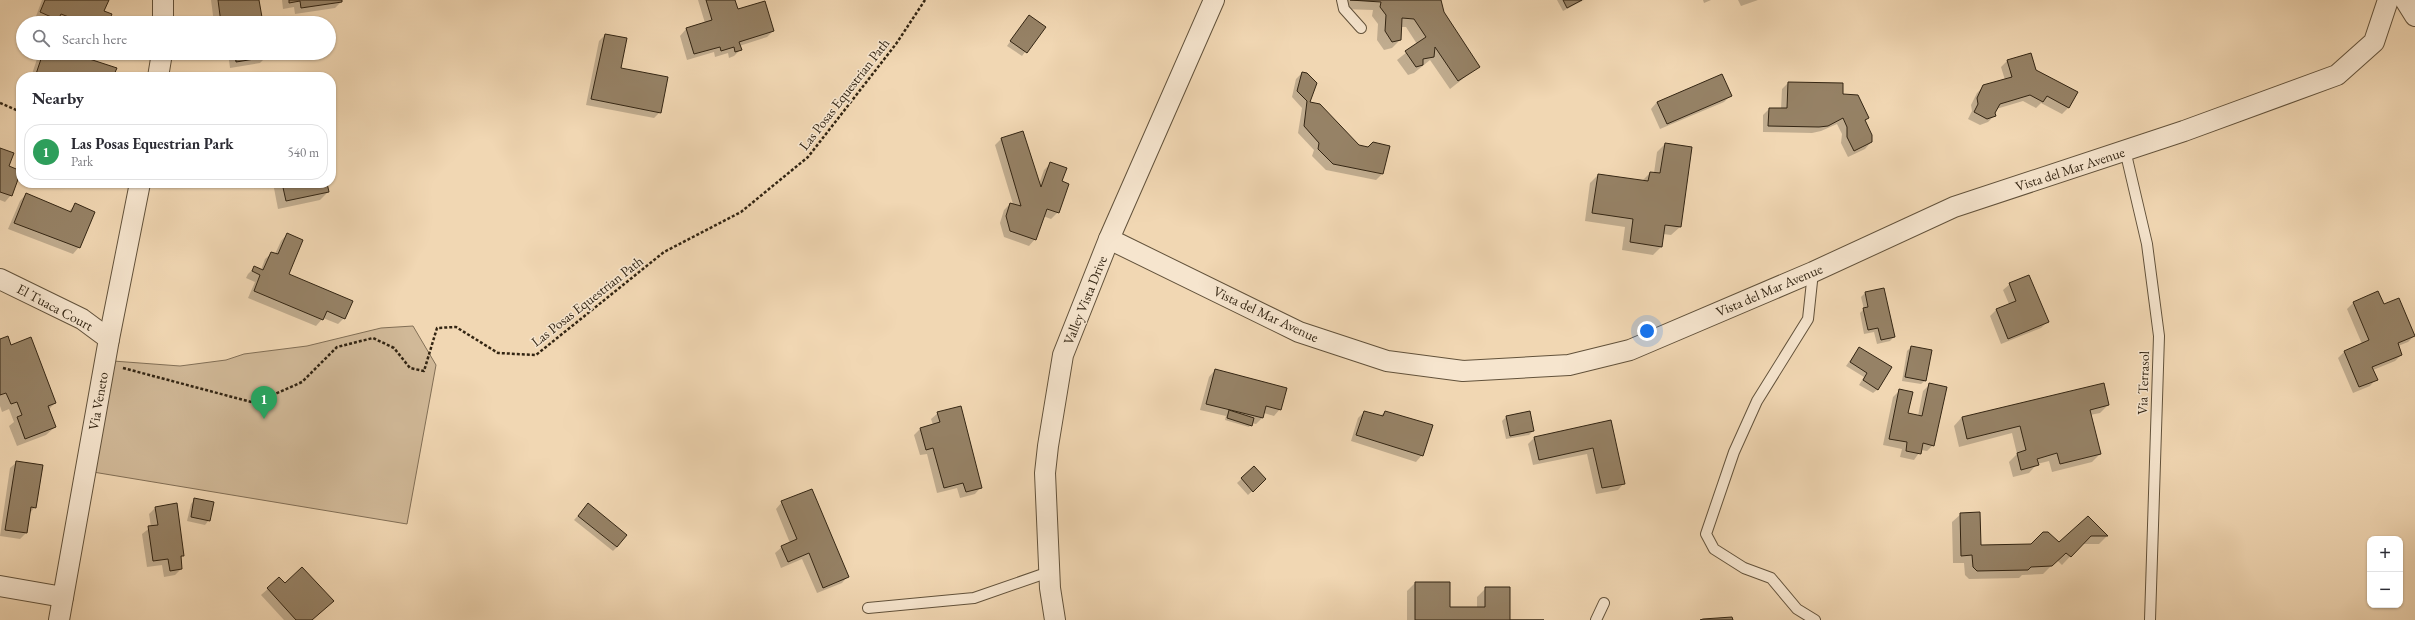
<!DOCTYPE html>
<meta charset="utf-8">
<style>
:root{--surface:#fff;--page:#f7f7f7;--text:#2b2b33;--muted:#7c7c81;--line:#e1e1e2;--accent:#ea580c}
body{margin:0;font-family:"EB Garamond",serif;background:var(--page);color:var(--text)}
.controls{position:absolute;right:12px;bottom:12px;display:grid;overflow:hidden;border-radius:8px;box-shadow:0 1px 3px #0004}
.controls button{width:36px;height:36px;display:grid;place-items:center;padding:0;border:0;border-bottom:1px solid var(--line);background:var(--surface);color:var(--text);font:20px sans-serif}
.you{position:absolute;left:1647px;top:331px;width:14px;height:14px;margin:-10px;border:3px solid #fff;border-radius:50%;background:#1a73e8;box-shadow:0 0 0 6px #1a73e833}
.badge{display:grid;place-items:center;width:26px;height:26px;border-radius:50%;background:var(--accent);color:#fff;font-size:13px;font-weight:700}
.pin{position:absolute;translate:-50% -33px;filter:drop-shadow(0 1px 2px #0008)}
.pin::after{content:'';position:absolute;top:21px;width:14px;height:12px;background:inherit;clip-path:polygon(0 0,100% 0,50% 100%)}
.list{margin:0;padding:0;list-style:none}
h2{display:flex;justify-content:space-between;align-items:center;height:52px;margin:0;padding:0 16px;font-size:17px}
h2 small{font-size:13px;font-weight:400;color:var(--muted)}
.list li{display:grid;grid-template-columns:26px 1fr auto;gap:12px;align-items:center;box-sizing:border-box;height:56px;margin:0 8px 8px;padding:0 8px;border:1px solid var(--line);border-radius:16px}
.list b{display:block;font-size:15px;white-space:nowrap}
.list p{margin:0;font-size:13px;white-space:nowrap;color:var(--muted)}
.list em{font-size:13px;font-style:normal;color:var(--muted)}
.icon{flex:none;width:22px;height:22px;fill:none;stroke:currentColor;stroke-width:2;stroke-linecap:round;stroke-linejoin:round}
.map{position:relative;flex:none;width:2415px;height:620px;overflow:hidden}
.search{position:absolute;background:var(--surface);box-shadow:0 1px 3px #0004;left:16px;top:16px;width:320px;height:44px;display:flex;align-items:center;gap:10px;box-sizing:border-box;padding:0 14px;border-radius:22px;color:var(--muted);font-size:15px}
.panel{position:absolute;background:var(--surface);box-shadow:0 1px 3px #0004;left:16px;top:72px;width:320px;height:116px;border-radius:16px}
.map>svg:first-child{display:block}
.green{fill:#d1b998;stroke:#826f56}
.shadow{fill:#0003}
.building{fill:#968266;stroke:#332513}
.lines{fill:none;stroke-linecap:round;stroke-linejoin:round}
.service-casing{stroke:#62523b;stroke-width:12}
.minor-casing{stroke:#62523b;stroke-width:22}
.path{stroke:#332513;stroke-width:2.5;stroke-dasharray:3 2;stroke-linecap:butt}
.service{stroke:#f6e5ce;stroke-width:10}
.minor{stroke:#f6e5ce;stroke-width:20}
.labels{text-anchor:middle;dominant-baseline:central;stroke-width:3;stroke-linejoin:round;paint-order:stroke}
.street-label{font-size:14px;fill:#332513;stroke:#f6e5ce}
</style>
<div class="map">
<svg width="2415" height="620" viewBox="0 0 2415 620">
<rect width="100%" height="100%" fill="#f1d7b3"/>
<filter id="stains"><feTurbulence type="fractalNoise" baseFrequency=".005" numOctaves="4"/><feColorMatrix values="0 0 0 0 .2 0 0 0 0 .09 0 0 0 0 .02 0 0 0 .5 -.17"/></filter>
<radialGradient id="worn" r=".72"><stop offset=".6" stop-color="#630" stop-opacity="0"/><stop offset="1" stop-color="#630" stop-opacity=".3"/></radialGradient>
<path class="green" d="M413,326L436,365L407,524L93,472L113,361L180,366L226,360L244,354L307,346L381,328Z"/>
<g class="shadow">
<path d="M42,0H108L103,12L107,23H63L56,20L53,23H45L35,19Z"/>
<path d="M211,0H258L262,23H214Z"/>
<path d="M282,0H341V2L335,8L295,14L294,7L283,9Z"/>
<path d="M698,0H734L737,10L773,31L767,37L739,46L740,50L734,56L729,58L728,53L715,57L714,52L687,60L680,36L686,29L705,23Z"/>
<path d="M1343,0H1440L1443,13L1479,66L1450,89L1430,60L1414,73L1408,75L1397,60L1417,44L1406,27H1401L1400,40L1392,48L1384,50L1377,40L1378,24L1372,16L1373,10L1342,9Z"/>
<path d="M1557,0H1584L1563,11Z"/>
<path d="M1703,0H1711L1704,3Z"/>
<path d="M1738,0H1758L1741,6Z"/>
<path d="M1029,16L1044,27L1022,56L1007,46Z"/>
<path d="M605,35L620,68L660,112L654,118L586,105L599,41Z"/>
<path d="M39,53H68L112,77H31Z"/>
<path d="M228,53H266V57L260,63L230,68Z"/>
<path d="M2031,54L2036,71L2076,93L2068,108L2062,114L2041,103L2036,108L2023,101L1996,109L1994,116L1988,122L1980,125L1968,119L1972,111L1971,105L1977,93L1984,86L2005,80L2001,67L2007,61Z"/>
<path d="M1302,73L1309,103L1382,174L1376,180L1326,170L1312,156L1314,150L1298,133L1302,108L1292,97L1296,79Z"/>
<path d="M1788,83L1842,95L1868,117L1865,121L1871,142L1865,149L1848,157L1841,143L1842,134L1837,124L1821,131L1812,133L1763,132V115L1769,109H1781L1782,89Z"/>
<path d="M1730,96L1724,102L1660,129L1651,109L1657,102Z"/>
<path d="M1022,132L1039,184L1044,170L1051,163L1061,182L1058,212L1051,219L1043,216L1035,239L1029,246L1004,237L1000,223L1004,210L1010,204H1013L995,145L1001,139Z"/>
<path d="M1665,144L1680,227L1671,235L1663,234L1661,247L1653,255L1622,250L1625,227L1585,221L1590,183L1598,175L1642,181L1650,173H1654L1657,152Z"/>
<path d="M0,149L8,167L11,195L5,202L0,200Z"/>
<path d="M273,183H326L328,192L320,200L278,209Z"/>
<path d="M26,194L68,212L75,205L79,247L73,254L8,229L20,201Z"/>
<path d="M287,234L288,275L344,318L338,324L323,318L316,326L248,298L255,282L246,278L248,274L254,268L261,270L265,259L272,253L275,254L281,241Z"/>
<path d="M2010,284L2047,322L2041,328L2001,344L1990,316L1996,310L2009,304L2003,290Z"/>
<path d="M1884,289L1894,337L1890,341L1877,344L1874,332L1864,334L1860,313L1864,309L1861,297L1865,293Z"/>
<path d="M2354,302L2383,306L2414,336L2408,342L2398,346L2401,355L2395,361L2373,370L2376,379L2370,386L2353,393L2338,358L2344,352L2362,344L2347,309Z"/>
<path d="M0,340L55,403L48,410L55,427L46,435L17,446L9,426L14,422L9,409L2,412L0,406Z"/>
<path d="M1911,347L1926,380L1921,384L1902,381L1907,351Z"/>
<path d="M1859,348L1878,389L1873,393L1859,385L1864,377L1846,366Z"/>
<path d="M1215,370L1280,409L1274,416L1264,413L1262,418L1256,424L1251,423L1249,427L1225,420L1226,416L1200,410L1209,377Z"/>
<path d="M1929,385L1933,445L1927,451L1921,450L1914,460L1900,457L1902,449L1883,445L1893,397L1899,391L1907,414L1918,416L1923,391Z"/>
<path d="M2108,405L2100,413L2090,415L2100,454L2092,462L2052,472L2049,461L2037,464L2029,473L2013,477L2009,462L2017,454L2012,433L1959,447L1954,426L1962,417Z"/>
<path d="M1364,412L1380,416L1385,412L1422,455L1416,462L1351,441L1358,418Z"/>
<path d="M1529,412L1533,431L1529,435L1506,439L1502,421L1506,417Z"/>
<path d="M938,413L981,487L975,494L960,498L957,488L937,493L927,454L920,455L914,435L921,428L933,425L931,419Z"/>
<path d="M1610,421L1624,483L1618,490L1596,494L1587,454L1533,465L1528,444L1534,438Z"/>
<path d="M17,462L35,507L29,514L26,533L20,539L0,536L10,468Z"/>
<path d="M1254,467L1261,483L1248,495L1237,483Z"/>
<path d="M195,499L209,520L205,525L187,521L191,504Z"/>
<path d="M782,502L848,576L842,583L817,593L802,559L781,568L775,553L782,547L790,543L776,509Z"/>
<path d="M156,507L183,555L180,559L181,569L175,575L164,577L162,565L147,567L142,534L151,527L149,514Z"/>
<path d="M584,509L617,547L613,551L574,520Z"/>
<path d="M1961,514L1980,547L2059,543L2088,517L2107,536L2099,544H2082L2062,565L2057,560L2043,574L2022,575L2019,578L1969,579L1965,575L1964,563H1953L1952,522Z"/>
<path d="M279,579L285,584L312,620H284L261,595Z"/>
<path d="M1415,583H1449V608H1477V597L1486,588L1509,620H1407V591Z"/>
</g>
<g class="building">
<path d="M45,0H109L104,11L112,14L108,23H84L61,14L58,20L40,12Z"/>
<path d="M218,0H259L263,23H221Z"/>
<path d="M289,0H342V2L301,8L300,1L289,3Z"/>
<path d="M706,0H735L738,9L765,1L774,31L739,42L742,50L735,52L734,47L721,51L720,47L694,54L686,28L712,20Z"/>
<path d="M1350,0H1441L1444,12L1480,67L1458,81L1435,47L1434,57L1423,59V65L1416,67L1405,51L1426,37L1414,19L1402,18L1401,40L1392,42L1385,31L1386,15L1380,7L1381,2Z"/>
<path d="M1563,0H1582L1567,8Z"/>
<path d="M1029,15L1046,27L1027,53L1010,41Z"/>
<path d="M605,34L627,38L621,68L668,77L661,113L591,99Z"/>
<path d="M43,53H71L117,68L113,77H35Z"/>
<path d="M235,53H267V57L236,62Z"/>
<path d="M2031,53L2036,70L2078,92L2069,108L2047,96L2043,102L2030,95L2000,104L1995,113L1996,116L1987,119L1974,112L1978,104L1977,98L1983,85L2012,77L2007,60Z"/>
<path d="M1302,72L1307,73L1317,83L1310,102L1320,104L1359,145L1368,147L1373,142L1390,146L1383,174L1333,164L1318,149L1319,143L1304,126L1307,101L1297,91Z"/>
<path d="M1722,74L1732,96L1667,124L1657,102Z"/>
<path d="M1788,82L1843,83V94L1858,95L1869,118L1865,120L1872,135V142L1854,151L1847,137V127L1843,118L1828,126L1819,127L1768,126L1769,108H1787Z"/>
<path d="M1023,131L1041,187L1050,162L1067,168L1062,181L1069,184L1059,213L1047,209L1036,240L1010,231L1006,216L1010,203L1021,206L1001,138Z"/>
<path d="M1665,143L1692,147L1681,227L1665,225L1662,247L1630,242L1633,219L1592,213L1598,174L1648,181L1650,172L1660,173Z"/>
<path d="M0,148L14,153L9,166L21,171L12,196L0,192Z"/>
<path d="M282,183H327L329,192L286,201Z"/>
<path d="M26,193L71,212L75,203L95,212L80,248L14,223Z"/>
<path d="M287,233L303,240L289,274L353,301L345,319L327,311L323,320L254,291L260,275L252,271L254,266L263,270L271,252L278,254Z"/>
<path d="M2029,275L2049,322L2008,339L1996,309L2016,301L2009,283Z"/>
<path d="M1884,288L1895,337L1881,340L1878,328L1868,330L1863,308L1868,307L1865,292Z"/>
<path d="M2378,291L2384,304L2399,298L2415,336L2398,343L2402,355L2372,367L2378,380L2359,387L2344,351L2369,340L2353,302Z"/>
<path d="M8,336L11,345L31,337L56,403L48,406L56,427L25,439L17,417L22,415L17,402L11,404L6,393L0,395V339Z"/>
<path d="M1911,346L1932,350L1926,381L1905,377Z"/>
<path d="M1859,347L1892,367L1878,390L1863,380L1867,373L1850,362Z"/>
<path d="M1215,369L1287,388L1281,410L1266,406L1263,418L1206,404Z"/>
<path d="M1929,383L1947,387L1934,446L1923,443L1921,454L1906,451L1907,442L1889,439L1899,389L1913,392L1908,413L1922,416Z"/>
<path d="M2104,383L2109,405L2090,410L2101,454L2060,464L2057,453L2037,459L2039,465L2021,470L2017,453L2026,450L2020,426L1967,439L1962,417Z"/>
<path d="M961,406L982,488L966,492L963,483L944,488L933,448L926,450L920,428L940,422L937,412Z"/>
<path d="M1229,410L1254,418L1252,426L1227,418Z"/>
<path d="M1364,411L1383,416L1385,411L1433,425L1423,456L1356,435Z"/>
<path d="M1530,411L1534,431L1510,436L1506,416Z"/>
<path d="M1611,420L1625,484L1602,488L1593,448L1539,460L1534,437Z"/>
<path d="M16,461L43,465L36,508L31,507L27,533L5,530Z"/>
<path d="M1254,466L1266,479L1253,492L1241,478Z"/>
<path d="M812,489L849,577L823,588L809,553L788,562L781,546L797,539L781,501Z"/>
<path d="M194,498L214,502L210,521L191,517Z"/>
<path d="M177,503L184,556H181L182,569L170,571L168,559L153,561L148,526L158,525L155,507Z"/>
<path d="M588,503L627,535L617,547L578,516Z"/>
<path d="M1980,512L1981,545L2031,544L2043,532H2048L2059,542L2088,516L2108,536H2091L2071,557L2066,553L2052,566L2031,567L2028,570L1977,571L1973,567L1972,555L1961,556L1960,513Z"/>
<path d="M302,567L334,601L312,620H296L267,588L279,577L285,583Z"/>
<path d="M1415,582H1450V607H1485V587H1510V620H1544H1415Z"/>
<path d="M1732,617L1733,620H1700L1703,619Z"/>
</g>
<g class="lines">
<defs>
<g id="service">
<path d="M1342,0L1344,9L1361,28"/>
<path d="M2125,150L2147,244L2159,336L2150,620"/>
<path d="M1813,272L1808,319L1757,401L1734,452L1706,534L1714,549L1744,568L1771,578L1797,609L1815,620"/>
<path d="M868,608L974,598L1049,572"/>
<path d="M1596,620L1604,603"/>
</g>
<g id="minor">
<path d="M163,0V23"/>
<path d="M2405,0L2415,16"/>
<path d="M158,77L162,53"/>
<path d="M1109,239L1299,332L1387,361L1463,371L1569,365L1630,350L1813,272L1954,207L2184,131L2337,75L2374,42L2388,0"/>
<path d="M0,279L82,319L109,339"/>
<path d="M0,586L63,597"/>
<path d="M59,620L109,339L140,183"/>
<path d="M1055,620L1050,588L1045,473L1048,446L1063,355L1109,239L1214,0"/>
</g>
</defs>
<use href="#service" class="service-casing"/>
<use href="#minor" class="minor-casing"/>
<g class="path">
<path d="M0,103L21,112"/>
<path d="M123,368L255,403L302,382L337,347L373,338L394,348L410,368L424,371L437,328L456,327L498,353L536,355L664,252L741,212L808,157L896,44L925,0"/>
</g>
<use href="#service" class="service"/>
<use href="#minor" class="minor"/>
</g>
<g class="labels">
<g class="street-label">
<text transform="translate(844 94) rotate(-52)">Las Posas Equestrian Path</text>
<text transform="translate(2070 169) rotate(-18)">Vista del Mar Avenue</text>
<text transform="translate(1769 290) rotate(-23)">Vista del Mar Avenue</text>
<text transform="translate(1085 300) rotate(-68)">Valley Vista Drive</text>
<text transform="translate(587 301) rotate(-38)">Las Posas Equestrian Path</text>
<text transform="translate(55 307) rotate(28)">El Tuaca Court</text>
<text transform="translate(1266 314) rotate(25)">Vista del Mar Avenue</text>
<text transform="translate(2143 383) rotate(-88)">Via Terrasol</text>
<text transform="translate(98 401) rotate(-80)">Via Veneto</text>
</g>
</g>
<rect width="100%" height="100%" filter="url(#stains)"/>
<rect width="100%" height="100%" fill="url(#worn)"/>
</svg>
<div class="controls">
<button>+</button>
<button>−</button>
</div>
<div class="you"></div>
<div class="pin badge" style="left:264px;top:419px;background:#2e9e5b">1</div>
<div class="search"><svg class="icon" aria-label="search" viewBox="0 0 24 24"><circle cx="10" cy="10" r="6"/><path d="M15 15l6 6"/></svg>Search here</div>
<section class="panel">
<h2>Nearby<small></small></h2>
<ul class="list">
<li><span class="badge" style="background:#2e9e5b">1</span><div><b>Las Posas Equestrian Park</b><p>Park</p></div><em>540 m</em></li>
</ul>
</section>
</div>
